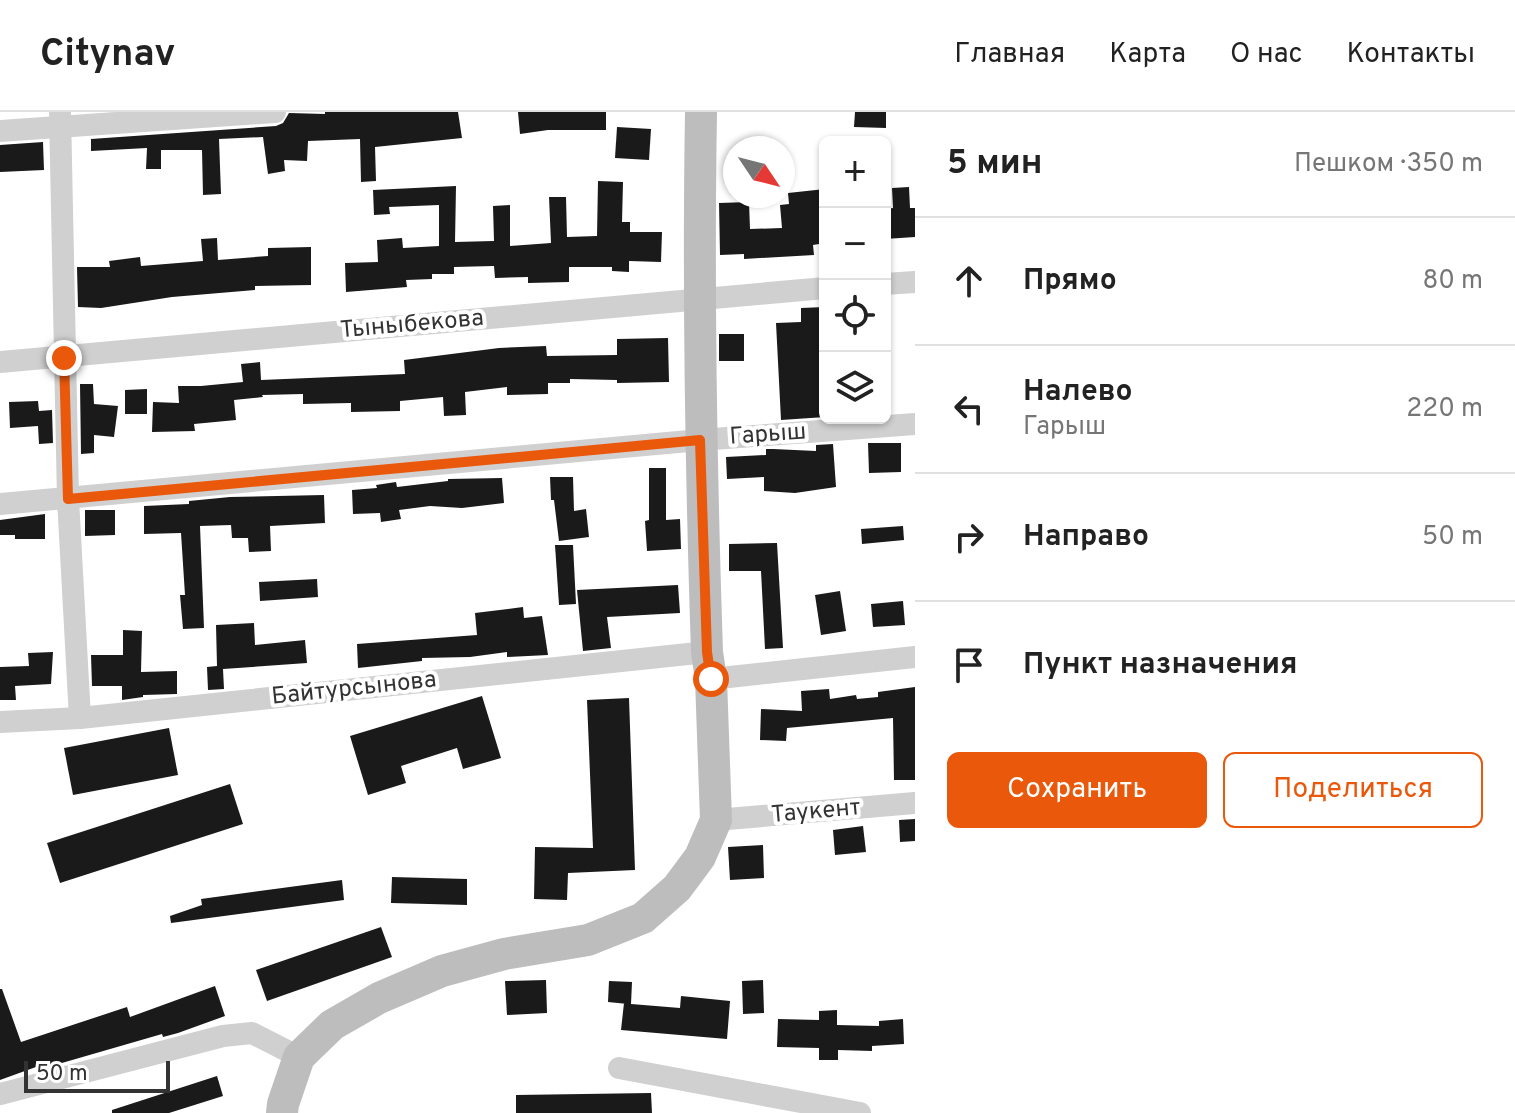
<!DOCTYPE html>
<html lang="ru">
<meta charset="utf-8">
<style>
:root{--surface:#fff;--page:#f6f6f6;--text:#222;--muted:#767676;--line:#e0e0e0;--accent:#ea580c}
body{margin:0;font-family:Overpass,sans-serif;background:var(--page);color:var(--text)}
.controls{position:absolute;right:24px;top:24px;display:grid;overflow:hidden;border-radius:12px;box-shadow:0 2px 6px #0004}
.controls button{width:72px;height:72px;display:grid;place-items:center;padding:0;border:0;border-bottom:2px solid var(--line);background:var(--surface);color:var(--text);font:40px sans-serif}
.compass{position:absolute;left:723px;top:24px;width:72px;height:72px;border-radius:50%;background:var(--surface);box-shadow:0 2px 6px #0004;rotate:125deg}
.scale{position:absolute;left:24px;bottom:20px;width:146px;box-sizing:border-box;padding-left:8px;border:4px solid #333;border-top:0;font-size:22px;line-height:28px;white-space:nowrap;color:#333;-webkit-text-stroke:6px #fff;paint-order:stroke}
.stop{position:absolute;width:24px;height:24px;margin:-18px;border:6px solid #ea580c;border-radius:50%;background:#fff}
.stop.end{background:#ea580c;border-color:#fff;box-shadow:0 2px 8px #0008}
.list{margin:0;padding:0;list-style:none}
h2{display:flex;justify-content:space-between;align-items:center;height:104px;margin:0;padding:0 32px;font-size:34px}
h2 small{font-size:26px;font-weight:400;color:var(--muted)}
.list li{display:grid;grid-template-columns:52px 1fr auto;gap:24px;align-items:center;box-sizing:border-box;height:128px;padding:0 32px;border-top:2px solid var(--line)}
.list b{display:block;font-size:30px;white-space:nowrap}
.list p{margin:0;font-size:26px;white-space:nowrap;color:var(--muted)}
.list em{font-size:26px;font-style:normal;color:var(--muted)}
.actions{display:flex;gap:16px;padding:24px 32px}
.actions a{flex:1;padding:18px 0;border:2px solid var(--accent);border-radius:12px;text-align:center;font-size:28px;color:var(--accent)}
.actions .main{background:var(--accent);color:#fff}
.icon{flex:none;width:44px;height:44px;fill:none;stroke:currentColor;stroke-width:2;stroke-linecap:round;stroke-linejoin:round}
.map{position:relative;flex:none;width:915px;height:1001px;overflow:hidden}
header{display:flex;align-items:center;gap:48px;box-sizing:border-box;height:112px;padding:0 40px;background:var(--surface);border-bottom:2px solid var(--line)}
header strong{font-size:38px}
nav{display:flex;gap:44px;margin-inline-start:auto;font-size:28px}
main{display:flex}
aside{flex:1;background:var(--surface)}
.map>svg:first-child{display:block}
.building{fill:#1a1a1a}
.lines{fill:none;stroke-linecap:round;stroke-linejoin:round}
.minor{stroke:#d0d0d0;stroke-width:22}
.secondary{stroke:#bdbdbd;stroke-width:32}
.route{stroke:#ea580c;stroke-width:10}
.labels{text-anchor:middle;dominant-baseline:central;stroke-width:8;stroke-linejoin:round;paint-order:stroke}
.street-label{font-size:24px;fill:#333;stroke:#fff}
</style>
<header>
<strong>Citynav</strong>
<nav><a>Главная</a><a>Карта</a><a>О нас</a><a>Контакты</a></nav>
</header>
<main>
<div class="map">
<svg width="915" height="1001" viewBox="0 0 915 1001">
<rect width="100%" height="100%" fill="#fff"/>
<g class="building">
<path d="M 325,0 L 458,0 L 462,26 L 375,35 L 376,69 L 361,70 L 360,27 L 308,29 L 307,49 L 284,48 L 285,59 L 268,62 L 263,25 L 219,27 L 221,82 L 203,83 L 202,38 L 161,38 L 161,57 L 146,57 L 147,36 L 91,39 L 91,27 L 276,14 L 283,11 L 289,1 L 325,2 Z"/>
<path d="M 518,0 L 606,0 L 606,18 L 548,18 L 520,22 Z"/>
<path d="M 855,0 L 886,0 L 886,16 L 854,15 Z"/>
<path d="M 617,15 L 651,17 L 649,48 L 615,46 Z"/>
<path d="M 43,30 L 44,58 L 0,60 L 0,33 Z"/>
<path d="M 598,69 L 623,70 L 622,110 L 630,110 L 630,120 L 662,120 L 661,150 L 629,149 L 629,160 L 612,159 L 612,155 L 569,155 L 569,170 L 528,171 L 528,165 L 495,166 L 494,154 L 454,155 L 454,162 L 432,162 L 432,167 L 406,168 L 407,175 L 346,180 L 345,151 L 378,150 L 377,128 L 402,126 L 403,136 L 439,134 L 439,93 L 389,95 L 390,102 L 374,103 L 373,78 L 456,74 L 455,130 L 494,129 L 493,94 L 510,93 L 510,134 L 551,131 L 549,85 L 566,85 L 567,125 L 597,124 Z"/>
<path d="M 909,75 L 910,96 L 915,96 L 915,125 L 885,127 L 885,97 L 893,96 L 892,76 Z"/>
<path d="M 825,77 L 825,131 L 813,133 L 814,143 L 744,147 L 744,142 L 720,143 L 719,91 L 749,90 L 750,117 L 782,116 L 780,93 L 789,92 L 788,81 Z"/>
<path d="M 217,126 L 218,148 L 268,144 L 268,136 L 311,135 L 311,173 L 255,174 L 255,178 L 172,185 L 101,196 L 78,195 L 77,155 L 110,155 L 109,149 L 140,145 L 141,154 L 203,149 L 201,127 Z"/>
<path d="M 825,195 L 825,305 L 781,308 L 776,211 L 801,210 L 801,196 Z"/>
<rect x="719" y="222" width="25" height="27"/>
<path d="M 668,226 L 669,270 L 617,271 L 617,268 L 570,267 L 570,271 L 548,271 L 548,282 L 507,283 L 507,275 L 465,280 L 466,303 L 444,304 L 443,285 L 400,289 L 400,299 L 351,300 L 351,291 L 303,292 L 303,282 L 262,283 L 263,285 L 234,288 L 236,308 L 194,312 L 195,319 L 152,320 L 153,290 L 179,291 L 178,274 L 201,274 L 243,270 L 241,252 L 260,250 L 261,268 L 405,262 L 404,248 L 499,236 L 546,234 L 547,244 L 617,243 L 617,227 Z"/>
<path d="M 80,272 L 93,272 L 94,292 L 118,294 L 114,325 L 94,323 L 94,341 L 81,342 Z"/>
<path d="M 147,277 L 147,302 L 125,302 L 125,278 Z"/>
<path d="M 38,289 L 39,299 L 52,298 L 53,331 L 39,332 L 38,314 L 10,316 L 9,290 Z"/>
<path d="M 868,331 L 901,331 L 901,360 L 869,361 Z"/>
<path d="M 833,332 L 836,375 L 795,381 L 764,379 L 764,365 L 727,367 L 726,345 L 766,343 L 766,337 L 773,337 L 816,339 L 816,333 Z"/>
<path d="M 649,356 L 666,356 L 666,408 L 680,407 L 681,437 L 647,439 L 645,409 L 649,408 Z"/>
<path d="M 550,365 L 573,365 L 574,399 L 586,397 L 589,425 L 559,429 L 554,388 L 551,388 Z"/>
<path d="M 502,366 L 504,391 L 462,396 L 430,394 L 399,398 L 401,407 L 381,410 L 380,401 L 353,402 L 352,378 L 377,376 L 376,373 L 396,370 L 397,375 L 448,369 L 448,367 Z"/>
<path d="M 324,383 L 325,411 L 270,414 L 271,439 L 249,440 L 248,426 L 232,426 L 231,413 L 200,414 L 204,516 L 183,517 L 180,483 L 185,483 L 181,421 L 144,422 L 144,394 L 189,392 L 189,389 L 230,385 Z"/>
<path d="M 85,398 L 115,398 L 115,423 L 85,424 Z"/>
<path d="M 45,402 L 45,427 L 15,427 L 15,423 L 0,423 L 0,408 Z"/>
<path d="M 903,414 L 904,428 L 862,432 L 861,417 Z"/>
<path d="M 777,431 L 783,536 L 765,537 L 761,459 L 729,459 L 729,432 Z"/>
<path d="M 555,433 L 573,433 L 576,492 L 559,493 Z"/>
<path d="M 317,467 L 318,485 L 260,489 L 259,470 Z"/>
<path d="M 678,473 L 680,501 L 607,505 L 611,536 L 583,539 L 577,478 Z"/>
<path d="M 840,479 L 846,519 L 821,523 L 815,483 Z"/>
<path d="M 903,489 L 905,513 L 873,515 L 871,492 Z"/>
<path d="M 523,495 L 524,506 L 542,504 L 548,543 L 507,545 L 507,540 L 470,545 L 422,546 L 422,549 L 358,556 L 357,532 L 477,523 L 475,501 Z"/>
<path d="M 254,511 L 255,533 L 305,528 L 307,551 L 223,557 L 224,577 L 208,578 L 207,555 L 217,554 L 216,513 Z"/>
<path d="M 123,518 L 142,519 L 141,560 L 177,559 L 177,582 L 143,583 L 143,585 L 122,588 L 122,574 L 92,574 L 91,543 L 123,543 Z"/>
<path d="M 53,540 L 51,572 L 15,574 L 16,588 L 0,588 L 0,555 L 29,554 L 28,541 Z"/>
<path d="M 915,575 L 915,668 L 894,668 L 893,606 L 787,616 L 786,629 L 760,628 L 761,597 L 802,599 L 801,579 L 829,577 L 830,587 L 856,583 L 857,587 L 878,585 L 878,580 Z"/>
<path d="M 482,584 L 501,646 L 463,657 L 457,636 L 401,654 L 406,671 L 368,683 L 350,624 Z"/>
<path d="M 629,586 L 635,758 L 568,761 L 567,788 L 534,787 L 535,735 L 593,736 L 587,588 Z"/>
<path d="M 169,616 L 178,663 L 73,683 L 64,636 Z"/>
<path d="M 230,672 L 243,712 L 60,771 L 47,731 Z"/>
<path d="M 915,707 L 915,729 L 900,730 L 899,708 Z"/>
<path d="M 863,714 L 866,740 L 835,743 L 833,718 Z"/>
<path d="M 763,733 L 764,766 L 730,768 L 728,735 Z"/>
<path d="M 392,765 L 467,767 L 467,793 L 391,791 Z"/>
<path d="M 342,768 L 344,788 L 171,811 L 170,804 L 202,793 L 201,787 Z"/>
<path d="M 381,815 L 392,845 L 267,889 L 256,858 Z"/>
<path d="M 546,868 L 547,901 L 507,903 L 505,869 Z"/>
<path d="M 763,868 L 764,901 L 743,902 L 742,869 Z"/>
<path d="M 609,869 L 632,870 L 631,892 L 680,896 L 681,884 L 730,889 L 727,927 L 621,918 L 624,891 L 628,892 L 608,890 Z"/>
<path d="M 215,874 L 225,904 L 178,921 L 163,925 L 162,922 L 48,955 L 47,951 L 0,968 L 0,877 L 2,877 L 21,930 L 127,895 L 130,905 Z"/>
<path d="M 837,898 L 837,913 L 879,914 L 879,909 L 903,907 L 904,932 L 872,934 L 872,939 L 838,938 L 838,948 L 819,948 L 819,936 L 777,935 L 778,907 L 819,908 L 819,899 Z"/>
<path d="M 217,964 L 223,984 L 169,1001 L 112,1001 L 112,998 Z"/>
<path d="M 651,981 L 652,1001 L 516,1001 L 516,983 Z"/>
</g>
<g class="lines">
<g class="minor">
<path d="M 60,0 L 68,387 L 80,606"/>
<path d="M 0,19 L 275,0"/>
<path d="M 885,172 L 915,170"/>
<path d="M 0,250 L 825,176"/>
<path d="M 0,392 L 700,328 L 915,312"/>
<path d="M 711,567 L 915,545"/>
<path d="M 0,610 L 80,606 L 707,540"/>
<path d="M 716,708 L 915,691"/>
<path d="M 619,956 L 860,1001"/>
<path d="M 0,982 L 223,924 L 252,921 L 299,945"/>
</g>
<path class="secondary" d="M 282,1001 L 283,992 L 299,945 L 332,913 L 379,886 L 442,859 L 504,842 L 588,828 L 643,806 L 677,776 L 700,745 L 716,708 L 711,567 L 707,540 C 701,359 698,181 701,0"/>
</g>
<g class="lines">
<path class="route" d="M 64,246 L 68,387 L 700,328 L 707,540 L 711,567"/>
</g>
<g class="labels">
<g class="street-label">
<text transform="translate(412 213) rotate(-5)">Тыныбекова</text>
<text transform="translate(768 323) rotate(-4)">Гарыш</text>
<text transform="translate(354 577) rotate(-6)">Байтурсынова</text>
<text transform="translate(816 700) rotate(-5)">Таукент</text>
</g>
</g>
</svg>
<div class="controls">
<button>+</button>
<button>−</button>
<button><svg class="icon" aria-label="locate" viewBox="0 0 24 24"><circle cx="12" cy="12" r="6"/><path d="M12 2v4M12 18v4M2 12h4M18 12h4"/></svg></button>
<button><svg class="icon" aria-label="layers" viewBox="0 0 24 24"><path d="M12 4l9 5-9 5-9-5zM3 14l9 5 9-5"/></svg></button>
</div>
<svg class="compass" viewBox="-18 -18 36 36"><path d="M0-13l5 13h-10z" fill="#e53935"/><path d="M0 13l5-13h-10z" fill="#767676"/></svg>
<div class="scale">50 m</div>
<div class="stop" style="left:711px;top:567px"></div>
<div class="stop end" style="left:64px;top:246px"></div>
</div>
<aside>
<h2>5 мин<small>Пешком · 350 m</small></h2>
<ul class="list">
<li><svg class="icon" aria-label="ahead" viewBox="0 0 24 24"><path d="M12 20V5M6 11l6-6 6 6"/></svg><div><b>Прямо</b></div><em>80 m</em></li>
<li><svg class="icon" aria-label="left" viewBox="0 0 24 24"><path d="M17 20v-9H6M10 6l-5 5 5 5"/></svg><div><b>Налево</b><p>Гарыш</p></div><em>220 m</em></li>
<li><svg class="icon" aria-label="right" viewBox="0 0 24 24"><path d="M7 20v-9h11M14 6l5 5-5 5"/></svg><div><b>Направо</b></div><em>50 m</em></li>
<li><svg class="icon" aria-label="arrive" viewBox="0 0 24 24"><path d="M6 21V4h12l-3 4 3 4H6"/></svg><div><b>Пункт назначения</b></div></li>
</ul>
<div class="actions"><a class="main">Сохранить</a><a>Поделиться</a></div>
</aside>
</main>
